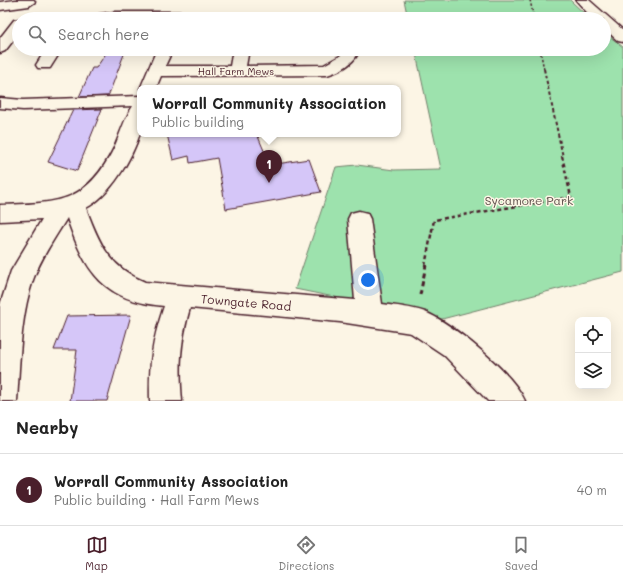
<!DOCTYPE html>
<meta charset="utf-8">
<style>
:root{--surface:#fff;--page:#f6f6f6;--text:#222;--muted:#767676;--line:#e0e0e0;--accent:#4a1f2b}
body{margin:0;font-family:Mali,sans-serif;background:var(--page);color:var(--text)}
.controls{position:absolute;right:12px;bottom:12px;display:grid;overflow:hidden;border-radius:8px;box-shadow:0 4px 16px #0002}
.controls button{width:36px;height:36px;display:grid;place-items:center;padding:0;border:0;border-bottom:1px solid var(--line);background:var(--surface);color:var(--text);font:20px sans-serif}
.you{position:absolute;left:368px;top:280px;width:14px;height:14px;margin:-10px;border:3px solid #fff;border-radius:50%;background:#1a73e8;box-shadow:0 0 0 6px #1a73e833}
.badge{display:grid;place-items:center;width:26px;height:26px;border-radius:50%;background:var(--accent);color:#fff;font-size:13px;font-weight:700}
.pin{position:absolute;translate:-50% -33px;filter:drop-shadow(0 1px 2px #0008)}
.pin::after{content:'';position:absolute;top:21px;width:14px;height:12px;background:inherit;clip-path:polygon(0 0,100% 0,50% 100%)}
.popup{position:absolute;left:137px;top:85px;width:264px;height:52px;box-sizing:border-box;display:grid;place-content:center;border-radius:8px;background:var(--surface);filter:drop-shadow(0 1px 3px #0005);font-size:13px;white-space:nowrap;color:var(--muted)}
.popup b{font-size:15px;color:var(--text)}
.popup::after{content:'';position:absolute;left:50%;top:100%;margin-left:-8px;border:8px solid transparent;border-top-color:var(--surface)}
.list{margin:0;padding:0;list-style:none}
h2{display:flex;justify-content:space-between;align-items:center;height:52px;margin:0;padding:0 16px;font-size:17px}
h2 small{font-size:13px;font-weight:400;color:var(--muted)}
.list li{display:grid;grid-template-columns:26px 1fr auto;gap:12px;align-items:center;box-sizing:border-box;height:72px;padding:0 16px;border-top:1px solid var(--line)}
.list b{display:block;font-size:15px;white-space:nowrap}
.list p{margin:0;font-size:13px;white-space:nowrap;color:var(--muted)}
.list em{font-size:13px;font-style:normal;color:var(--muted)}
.icon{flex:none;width:22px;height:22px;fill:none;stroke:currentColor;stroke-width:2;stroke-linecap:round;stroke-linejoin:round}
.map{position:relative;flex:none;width:623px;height:401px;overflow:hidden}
.search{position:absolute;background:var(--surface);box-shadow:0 4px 16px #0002;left:12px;right:12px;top:12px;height:44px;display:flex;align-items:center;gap:10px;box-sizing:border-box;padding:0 14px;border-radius:22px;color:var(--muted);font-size:15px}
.sheet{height:124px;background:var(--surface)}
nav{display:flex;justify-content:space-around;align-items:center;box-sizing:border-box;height:56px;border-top:1px solid var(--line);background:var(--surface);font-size:11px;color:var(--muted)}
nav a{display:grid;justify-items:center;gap:2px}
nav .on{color:var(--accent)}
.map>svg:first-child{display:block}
.green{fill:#9de2ad;stroke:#74806c}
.building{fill:#d5c6f8;stroke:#4a1f2b}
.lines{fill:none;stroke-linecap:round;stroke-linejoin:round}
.minor-casing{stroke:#4a1f2b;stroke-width:3}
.path-far3{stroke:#4a1f2b;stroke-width:1.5;stroke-dasharray:2.5 2;stroke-linecap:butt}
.path-far2{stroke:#4a1f2b;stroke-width:2;stroke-dasharray:3.5 2.5;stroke-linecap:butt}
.path-far1{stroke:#4a1f2b;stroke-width:2.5;stroke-dasharray:4 3;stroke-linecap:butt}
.path{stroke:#4a1f2b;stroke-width:3;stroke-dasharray:5 4;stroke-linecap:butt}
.minor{fill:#fcf5e5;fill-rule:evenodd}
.labels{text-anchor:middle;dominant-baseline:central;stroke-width:3;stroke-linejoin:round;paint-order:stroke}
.far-street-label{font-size:10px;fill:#4a1f2b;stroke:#fcf5e5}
.park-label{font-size:12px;fill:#5f504c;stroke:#fcf5e5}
.street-label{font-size:12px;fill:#4a1f2b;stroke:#fcf5e5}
</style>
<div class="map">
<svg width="623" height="401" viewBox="0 0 623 401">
<rect width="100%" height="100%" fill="#fcf5e5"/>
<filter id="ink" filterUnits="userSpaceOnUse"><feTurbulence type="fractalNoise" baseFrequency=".025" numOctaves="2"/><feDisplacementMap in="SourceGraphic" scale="8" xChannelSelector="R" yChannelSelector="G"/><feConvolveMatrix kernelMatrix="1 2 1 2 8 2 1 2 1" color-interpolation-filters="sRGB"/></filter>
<g filter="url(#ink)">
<g class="green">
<path d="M 404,0 L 570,0 L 590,19 L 408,19 Z"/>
<path d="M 604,32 L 623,47 L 623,272 L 442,319 L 295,289 L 336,167 L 357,165 L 394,170 L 441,169 L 415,49 L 604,49 Z"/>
</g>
<g class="building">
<path d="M 109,49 L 126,49 L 109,94 L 108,96 L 79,97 L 92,68 L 96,68 Z"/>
<path d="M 102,109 L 77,171 L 48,162 L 73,110 Z"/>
<path d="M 167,134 L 257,134 L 270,165 L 309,159 L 321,192 L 226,209 L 217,158 L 190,163 L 189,156 L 173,160 Z"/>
<path d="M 131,315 L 107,401 L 70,401 L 77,350 L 54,350 L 67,316 Z"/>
</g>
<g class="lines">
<g class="minor-casing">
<g id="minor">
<path d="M 15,0 L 34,0 L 35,2 L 29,6 L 0,10 L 0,2 Z"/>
<path d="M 576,0 L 589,0 L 623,30 L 623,42 L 618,41 L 604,28 L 604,19 L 593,19 Z"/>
<path d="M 114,12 L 179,12 L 184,13 L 186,16 L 183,19 L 86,19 L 88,16 Z"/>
<path d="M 20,19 L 19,33 L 5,51 L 0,53 L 0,38 L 14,20 Z"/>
<path d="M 46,49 L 62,49 L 50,68 L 38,68 L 36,65 Z"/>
<path d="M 157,49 L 173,49 L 165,66 L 230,66 L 233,49 L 249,49 L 246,66 L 324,65 L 340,56 L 344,49 L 360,49 C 355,63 341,71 327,75 L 161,76 L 156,88 L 140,89 Z"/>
<path d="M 140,96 C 140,107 143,122 140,133 C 132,159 110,196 86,208 C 99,243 109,267 145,282 L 355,300 L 348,219 L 351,213 L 359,211 L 367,213 L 370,219 L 382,304 C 396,306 411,307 425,312 C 453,324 513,373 525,401 L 488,401 L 444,355 L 411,333 L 340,322 L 190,308 C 180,343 179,366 182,401 L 150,401 C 149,363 152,342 164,306 C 104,301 85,272 67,218 C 55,238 41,257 33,280 C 20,318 20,361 17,401 L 0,401 L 0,305 L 11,271 L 42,219 L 0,221 L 0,205 C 56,203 86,205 114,148 C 120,135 124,119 133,106 L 23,110 L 0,108 L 0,98 L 23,100 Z"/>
</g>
</g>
<g class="path-far3">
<path d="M 530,0 L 534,19"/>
<path d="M 540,49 L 544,70"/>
</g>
<path class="path-far2" d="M 544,69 L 563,157"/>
<path class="path-far1" d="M 425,266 L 434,220 L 571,197 L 562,156"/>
<path class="path" d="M 420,295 L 426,265"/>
<use href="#minor" class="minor"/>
</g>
</g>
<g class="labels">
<g class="far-street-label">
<text x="236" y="71">Hall Farm Mews</text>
</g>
<g class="park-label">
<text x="529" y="200">Sycamore Park</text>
</g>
<g class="street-label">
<text transform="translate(246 302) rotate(5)">Towngate Road</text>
</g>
</g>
</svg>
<div class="controls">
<button><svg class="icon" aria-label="locate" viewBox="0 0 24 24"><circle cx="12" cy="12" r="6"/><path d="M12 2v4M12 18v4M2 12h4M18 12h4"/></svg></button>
<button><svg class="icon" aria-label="layers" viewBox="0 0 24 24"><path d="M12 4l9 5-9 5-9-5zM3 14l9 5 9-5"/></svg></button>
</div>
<div class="you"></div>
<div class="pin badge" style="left:269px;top:183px">1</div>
<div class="popup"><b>Worrall Community Association</b>Public building</div>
<div class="search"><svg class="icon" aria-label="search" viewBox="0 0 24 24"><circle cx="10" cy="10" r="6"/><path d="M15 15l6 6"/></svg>Search here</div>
</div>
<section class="sheet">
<h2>Nearby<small></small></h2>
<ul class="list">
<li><span class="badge">1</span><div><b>Worrall Community Association</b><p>Public building · Hall Farm Mews</p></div><em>40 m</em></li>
</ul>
</section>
<nav>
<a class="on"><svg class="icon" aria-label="map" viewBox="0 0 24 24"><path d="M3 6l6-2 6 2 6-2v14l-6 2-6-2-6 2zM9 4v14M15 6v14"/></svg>Map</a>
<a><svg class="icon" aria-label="directions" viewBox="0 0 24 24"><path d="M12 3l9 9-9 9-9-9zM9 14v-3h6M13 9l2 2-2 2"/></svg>Directions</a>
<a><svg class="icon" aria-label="saved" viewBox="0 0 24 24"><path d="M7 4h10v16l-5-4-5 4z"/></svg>Saved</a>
</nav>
